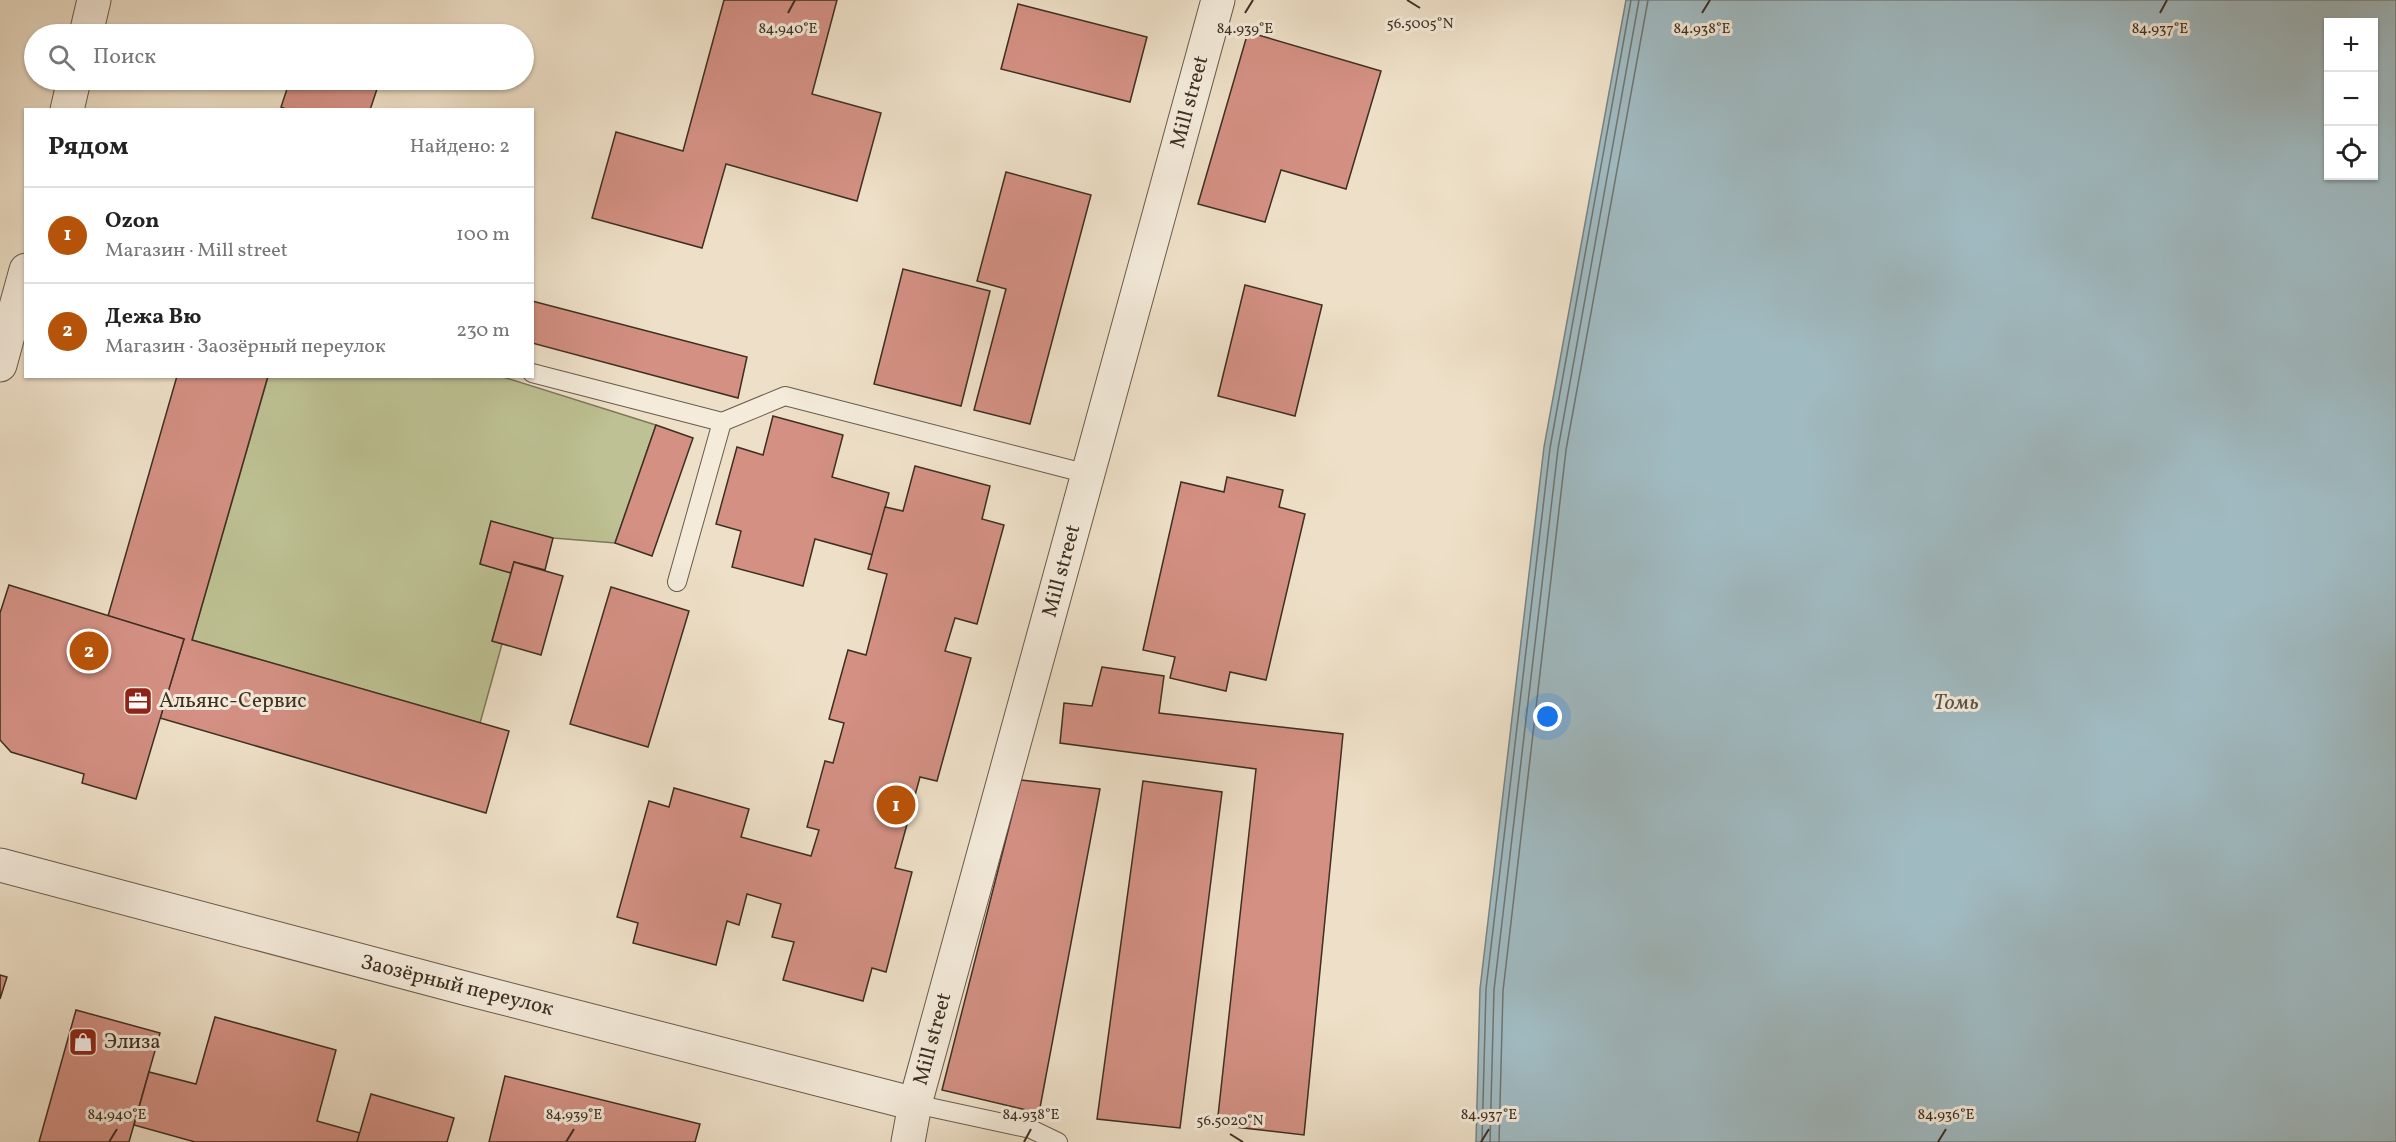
<!DOCTYPE html>
<html lang="ru">
<meta charset="utf-8">
<style>
:root{--surface:#fff;--page:#f2f2f2;--text:#222;--muted:#767676;--line:#e0e0e0;--accent:#b45309}
body{margin:0;font-family:Vollkorn,serif;background:var(--page);color:var(--text)}
.controls{position:absolute;right:18px;top:18px;display:grid;overflow:hidden;border-radius:0px;box-shadow:0 2px 4px #0004}
.controls button{width:54px;height:54px;display:grid;place-items:center;padding:0;border:0;border-bottom:2px solid var(--line);background:var(--surface);color:var(--text);font:30px sans-serif}
.you{position:absolute;left:1548px;top:717px;width:21px;height:21px;margin:-15px;border:4px solid #fff;border-radius:50%;background:#1a73e8;box-shadow:0 0 0 9px #1a73e833}
.badge{display:grid;place-items:center;width:39px;height:39px;border-radius:50%;background:var(--accent);color:#fff;font-size:20px;font-weight:700}
.pin{position:absolute;translate:-50% -50%;border:3px solid #fff;box-shadow:0 2px 6px #0006}
.list{margin:0;padding:0;list-style:none}
h2{display:flex;justify-content:space-between;align-items:center;height:78px;margin:0;padding:0 24px;font-size:26px}
h2 small{font-size:20px;font-weight:400;color:var(--muted)}
.list li{display:grid;grid-template-columns:39px 1fr auto;gap:18px;align-items:center;box-sizing:border-box;height:96px;padding:0 24px;border-top:2px solid var(--line)}
.list b{display:block;font-size:22px;white-space:nowrap}
.list p{margin:0;font-size:20px;white-space:nowrap;color:var(--muted)}
.list em{font-size:20px;font-style:normal;color:var(--muted)}
.icon{flex:none;width:33px;height:33px;fill:none;stroke:currentColor;stroke-width:2;stroke-linecap:round;stroke-linejoin:round}
.map{position:relative;flex:none;width:2396px;height:1142px;overflow:hidden}
.search{position:absolute;background:var(--surface);box-shadow:0 2px 4px #0004;left:24px;top:24px;width:510px;height:66px;display:flex;align-items:center;gap:15px;box-sizing:border-box;padding:0 21px;border-radius:33px;color:var(--muted);font-size:22px}
.panel{position:absolute;background:var(--surface);box-shadow:0 2px 4px #0004;left:24px;top:108px;width:510px;height:270px;border-radius:0px}
.map>svg:first-child{display:block}
.green{fill:#bdc193;stroke:#7d785a;stroke-width:1.5}
.water{fill:#a0bac1;stroke:#788281;stroke-width:1.5;fill-rule:evenodd}
.lines{fill:none;stroke-linecap:round;stroke-linejoin:round}
.shore{stroke:#6e7471;stroke-width:1.5}
.building{fill:#d39083;stroke:#3d2f21;stroke-width:1.5}
.lane-casing{stroke:#695b4b;stroke-width:20}
.street-casing{stroke:#695b4b;stroke-width:35}
.lane{stroke:#f4ebdb;stroke-width:18}
.street{stroke:#f4ebdb;stroke-width:33}
.ticks{fill:none;stroke:#3d2f21;stroke-width:2}
.labels{text-anchor:middle;dominant-baseline:central;stroke-width:6;stroke-linejoin:round;paint-order:stroke}
.street-label{font-size:21px;fill:#3d2f21;stroke:#f4ebdb}
.poi-label{font-size:21px;fill:#3d2f21;stroke:#f4ebdb;text-anchor:start}
.water-label{font-size:22px;font-style:italic;fill:#565249;stroke:#f4ebdb}
.ticks-label{font-size:15px;text-anchor:middle;fill:#3d2f21;stroke:#f4ebdb;stroke-width:6;stroke-linejoin:round;paint-order:stroke}
</style>
<div class="map">
<svg width="2396" height="1142" viewBox="0 0 2396 1142">
<rect width="100%" height="100%" fill="#eee0c8"/>
<filter id="stains"><feTurbulence type="fractalNoise" baseFrequency=".00333" numOctaves="4"/><feColorMatrix values="0 0 0 0 .2 0 0 0 0 .09 0 0 0 0 .02 0 0 0 .5 -.17"/></filter>
<radialGradient id="worn" r=".72"><stop offset=".6" stop-color="#630" stop-opacity="0"/><stop offset="1" stop-color="#630" stop-opacity=".3"/></radialGradient>
<path class="green" d="M 268,377 L 503,377 L 656,425 L 615,543 L 553,538 L 491,522 L 480,564 L 511,573 L 492,641 L 502,644 L 480,723 L 192,640 Z"/>
<path class="water" d="M 1626,0 L 2396,0 L 2396,1142 L 1476,1142 L 1480,989 L 1544,447 ZM 2328,22 L 2374,22 L 2374,176 L 2328,176 Z"/>
<g class="lines">
<g class="shore">
<path d="M 1482,1142 L 1486,989 L 1550,448 L 1631,0"/>
<path d="M 1490,1142 L 1494,990 L 1558,449 L 1639,0"/>
<path d="M 1499,1142 L 1503,991 L 1566,450 L 1648,0"/>
</g>
</g>
<g class="building">
<path d="M 724,0 L 837,0 L 812,94 L 881,113 L 857,201 L 726,164 L 702,248 L 592,218 L 616,132 L 683,151 Z"/>
<path d="M 1018,4 L 1147,37 L 1130,102 L 1001,69 Z"/>
<path d="M 1248,32 L 1381,71 L 1346,189 L 1281,170 L 1265,222 L 1198,204 Z"/>
<path d="M 290,80 L 380,80 L 370,110 L 288,110 L 281,107 Z"/>
<path d="M 1006,172 L 1091,195 L 1030,424 L 974,410 L 1006,289 L 977,281 Z"/>
<path d="M 903,269 L 990,291 L 961,406 L 874,384 Z"/>
<path d="M 1245,285 L 1322,305 L 1295,416 L 1218,396 Z"/>
<path d="M 532,301 L 747,357 L 738,398 L 532,343 Z"/>
<path d="M 177,376 L 268,376 L 192,640 L 509,731 L 486,813 L 160,718 L 184,639 L 108,616 Z"/>
<path d="M 773,416 L 843,435 L 832,477 L 889,493 L 873,555 L 815,539 L 803,586 L 732,567 L 741,531 L 716,524 L 737,447 L 763,455 Z"/>
<path d="M 656,425 L 693,438 L 652,556 L 615,543 Z"/>
<path d="M 915,466 L 990,486 L 982,519 L 1004,525 L 977,624 L 955,618 L 945,651 L 971,658 L 937,781 L 920,777 L 895,868 L 912,872 L 886,972 L 872,968 L 863,1001 L 783,980 L 794,942 L 772,937 L 781,904 L 747,894 L 739,925 L 727,921 L 716,965 L 633,943 L 638,923 L 617,917 L 649,801 L 669,807 L 674,788 L 749,809 L 741,837 L 811,856 L 819,830 L 807,827 L 825,761 L 833,763 L 844,723 L 829,719 L 848,650 L 866,655 L 887,574 L 868,569 L 885,507 L 903,511 Z"/>
<path d="M 1227,477 L 1283,490 L 1279,507 L 1305,514 L 1266,680 L 1230,672 L 1226,691 L 1170,678 L 1175,657 L 1143,650 L 1181,482 L 1224,492 Z"/>
<path d="M 491,521 L 553,538 L 545,570 L 514,562 L 511,573 L 480,564 Z"/>
<path d="M 514,562 L 563,576 L 541,655 L 492,641 Z"/>
<path d="M 9,585 L 184,639 L 136,799 L 82,783 L 84,774 L 11,752 L 0,740 L 0,613 Z"/>
<path d="M 611,587 L 689,611 L 648,747 L 570,724 Z"/>
<path d="M 1102,667 L 1164,676 L 1159,713 L 1343,734 L 1304,1135 L 1217,1125 L 1256,769 L 1060,743 L 1064,703 L 1092,706 Z"/>
<path d="M 1021,780 L 1100,789 L 1039,1113 L 942,1090 Z"/>
<path d="M 1143,781 L 1222,792 L 1180,1128 L 1097,1119 Z"/>
<path d="M 0,975 L 7,977 L 0,999 Z"/>
<path d="M 76,1010 L 160,1033 L 129,1142 L 39,1142 Z"/>
<path d="M 215,1017 L 336,1050 L 317,1121 L 360,1133 L 357,1142 L 195,1142 L 134,1125 L 149,1072 L 196,1084 Z"/>
<path d="M 505,1076 L 700,1124 L 695,1142 L 489,1142 Z"/>
<path d="M 371,1094 L 454,1118 L 447,1142 L 357,1142 Z"/>
</g>
<g class="lines">
<g class="lane-casing">
<g id="lane">
<path d="M 532,373 L 722,422 L 785,396 L 1088,474"/>
<path d="M 677,582 L 722,422"/>
<path d="M 915,1104 L 1031,1129 L 1058,1142"/>
</g>
</g>
<g class="street-casing">
<g id="street">
<path d="M 86,34 L 94,0"/>
<path d="M 67,110 L 74,80"/>
<path d="M 0,365 L 26,270"/>
<path d="M 0,865 L 468,989 L 915,1104"/>
<path d="M 908,1142 L 915,1104 L 1218,0"/>
</g>
</g>
<use href="#lane" class="lane"/>
<use href="#street" class="street"/>
</g>
<path class="ticks" d="M 1407,0 L 1420,8M 788,13 L 795,0M 1245,13 L 1253,0M 1702,13 L 1710,0M 2160,13 L 2167,0M 1230,1134 L 1243,1142M 109,1142 L 117,1129M 566,1142 L 574,1129M 1024,1142 L 1031,1129M 1481,1142 L 1489,1129M 1938,1142 L 1946,1129"/>
<defs>
<g id="office-square" transform="scale(1.5)"><rect x="-9" y="-9" width="18" height="18" rx="4" fill="#8f2418" stroke="#f4ebdb"/><path d="M-6-3h4V-5.5h4V-3h4V5H-6ZM-1-4.5V-3h2v-1.5ZM-6 0V1H6V0Z" fill="#fff"/></g>
<g id="shop-square" transform="scale(1.5)"><rect x="-9" y="-9" width="18" height="18" rx="4" fill="#8f2418" stroke="#f4ebdb"/><path d="M-5-2.5h2.3a2.7 3.5 0 0 1 5.4 0H5L5.5 6h-11ZM-1.5-2.5h3a1.5 2.3 0 0 0-3 0Z" fill="#fff"/></g>
</defs>
<g fill-rule="evenodd">
<use href="#office-square" x="138" y="701"/>
<use href="#shop-square" x="83" y="1042"/>
</g>
<g class="labels">
<g class="street-label">
<text transform="translate(1190 102) rotate(-75)">Mill street</text>
<text transform="translate(1062 571) rotate(-75)">Mill street</text>
<text transform="translate(457 986) rotate(14)">Заозёрный переулок</text>
<text transform="translate(933 1039) rotate(-75)">Mill street</text>
</g>
<g class="poi-label">
<text x="159" y="701">Альянс-Сервис</text>
<text x="104" y="1042">Элиза</text>
</g>
<g class="water-label">
<text x="1956" y="703">Томь</text>
</g>
</g>
<g class="ticks-label">
<text x="1420" y="28">56.5005°N</text>
<text x="1245" y="33">84.939°E</text>
<text x="1702" y="33">84.938°E</text>
<text x="788" y="33">84.940°E</text>
<text x="2160" y="33">84.937°E</text>
<text x="117" y="1119">84.940°E</text>
<text x="574" y="1119">84.939°E</text>
<text x="1031" y="1119">84.938°E</text>
<text x="1489" y="1119">84.937°E</text>
<text x="1946" y="1119">84.936°E</text>
<text x="1230" y="1125">56.5020°N</text>
</g>
<rect width="100%" height="100%" filter="url(#stains)"/>
<rect width="100%" height="100%" fill="url(#worn)"/>
</svg>
<div class="controls">
<button>+</button>
<button>−</button>
<button><svg class="icon" aria-label="locate" viewBox="0 0 24 24"><circle cx="12" cy="12" r="6"/><path d="M12 2v4M12 18v4M2 12h4M18 12h4"/></svg></button>
</div>
<div class="you"></div>
<div class="pin badge" style="left:896px;top:805px">1</div>
<div class="pin badge" style="left:89px;top:651px">2</div>
<div class="search"><svg class="icon" aria-label="search" viewBox="0 0 24 24"><circle cx="10" cy="10" r="6"/><path d="M15 15l6 6"/></svg>Поиск</div>
<section class="panel">
<h2>Рядом<small>Найдено: 2</small></h2>
<ul class="list">
<li><span class="badge">1</span><div><b>Ozon</b><p>Магазин · Mill street</p></div><em>100 m</em></li>
<li><span class="badge">2</span><div><b>Дежа Вю</b><p>Магазин · Заозёрный переулок</p></div><em>230 m</em></li>
</ul>
</section>
</div>
